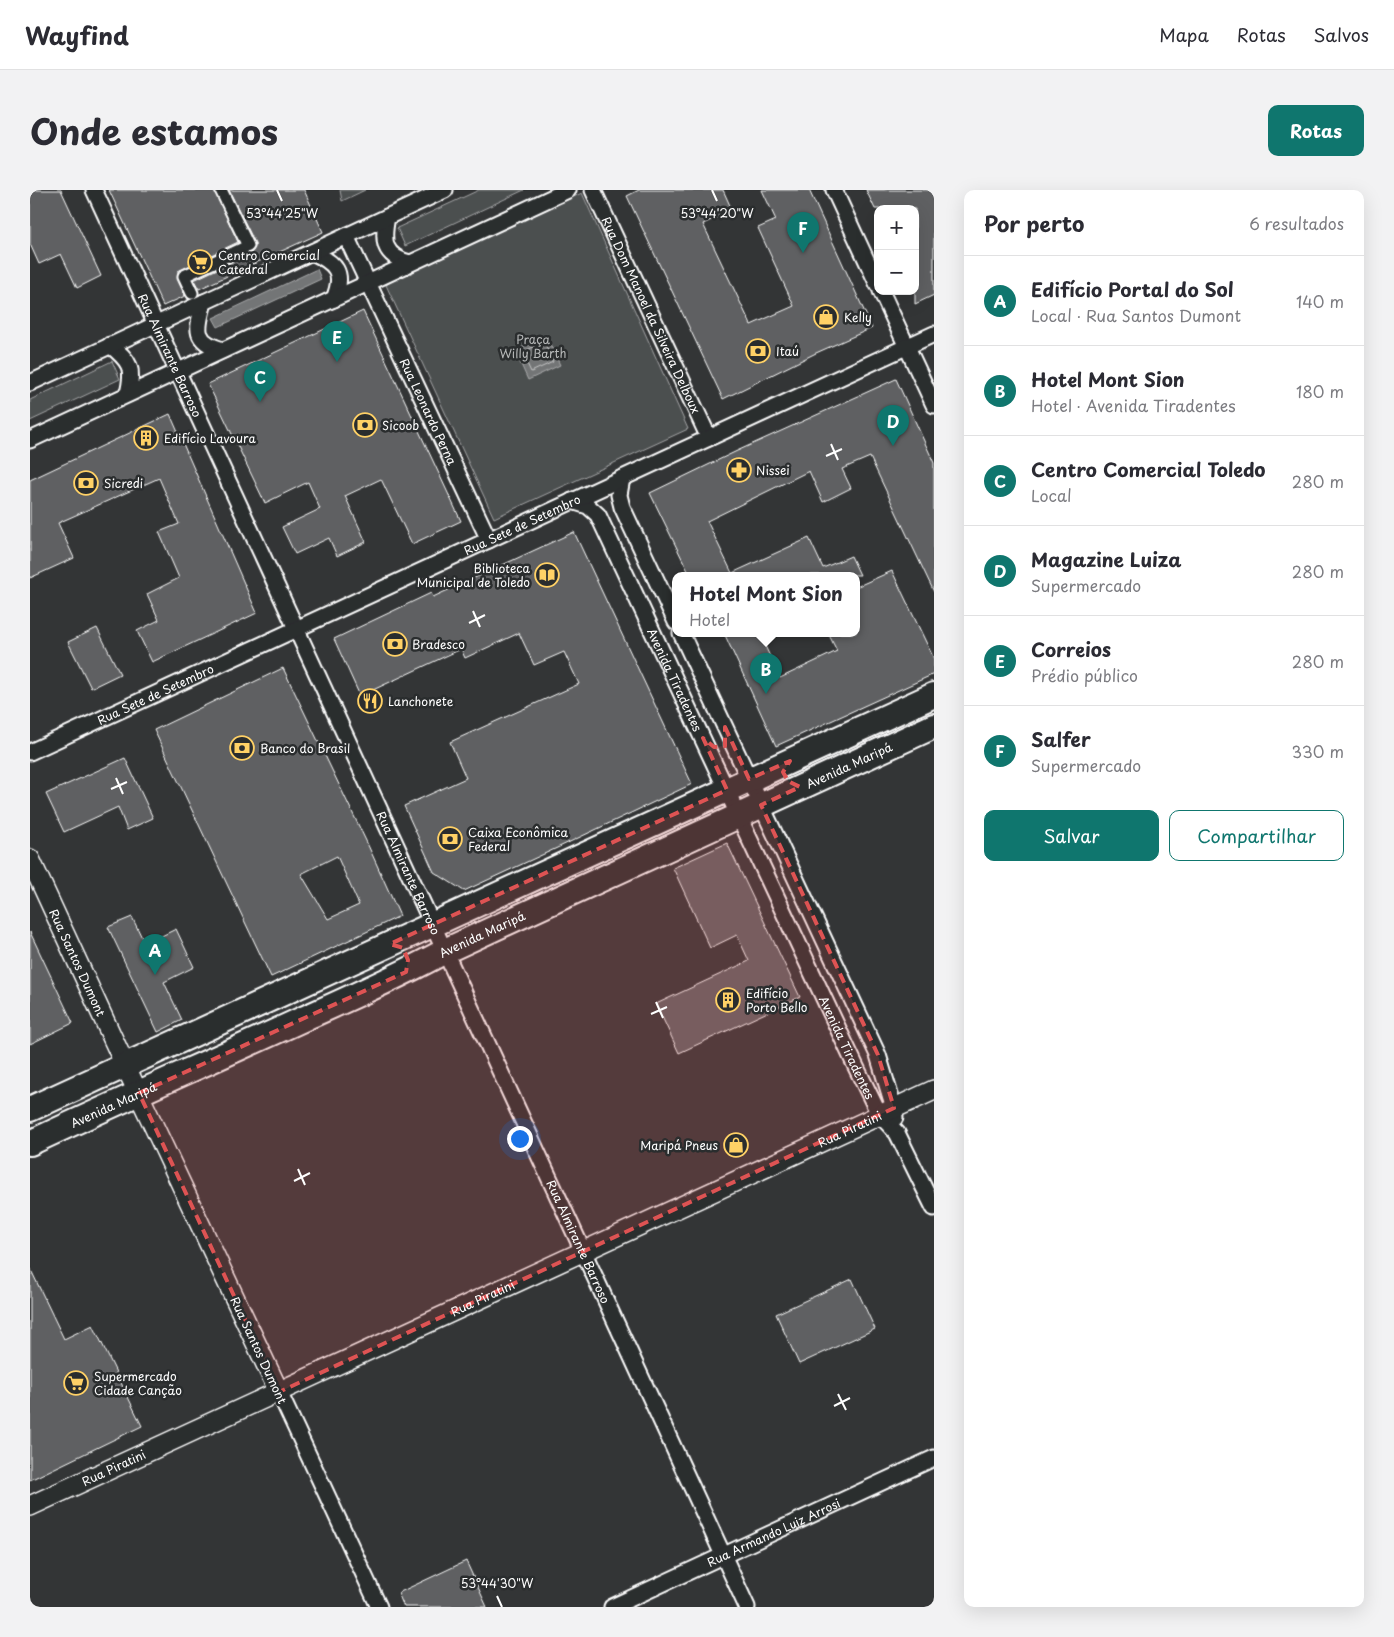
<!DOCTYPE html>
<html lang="pt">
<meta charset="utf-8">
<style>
:root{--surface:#fff;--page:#f2f2f3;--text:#2b2b33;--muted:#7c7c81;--line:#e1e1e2;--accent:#0f766e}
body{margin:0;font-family:"Playpen Sans",sans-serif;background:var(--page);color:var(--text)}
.controls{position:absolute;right:15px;top:15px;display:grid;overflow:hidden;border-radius:10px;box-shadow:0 5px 20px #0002}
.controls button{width:45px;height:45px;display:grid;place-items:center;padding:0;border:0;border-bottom:1px solid var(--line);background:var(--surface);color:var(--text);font:25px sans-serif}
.you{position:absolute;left:489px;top:948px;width:18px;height:18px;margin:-12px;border:4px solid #fff;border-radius:50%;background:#1a73e8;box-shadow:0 0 0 8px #1a73e833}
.badge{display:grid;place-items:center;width:32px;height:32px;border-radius:50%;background:var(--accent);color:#fff;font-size:16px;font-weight:700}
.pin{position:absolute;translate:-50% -41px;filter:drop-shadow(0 1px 2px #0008)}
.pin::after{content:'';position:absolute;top:26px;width:18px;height:15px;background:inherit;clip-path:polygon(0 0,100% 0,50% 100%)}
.popup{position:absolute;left:642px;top:382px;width:188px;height:65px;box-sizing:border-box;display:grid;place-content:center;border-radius:10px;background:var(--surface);filter:drop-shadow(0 1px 4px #0005);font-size:16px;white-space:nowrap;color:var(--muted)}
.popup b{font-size:19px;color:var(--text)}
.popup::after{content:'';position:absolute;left:50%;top:100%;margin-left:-10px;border:10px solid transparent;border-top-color:var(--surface)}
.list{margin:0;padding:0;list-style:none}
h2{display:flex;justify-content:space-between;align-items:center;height:65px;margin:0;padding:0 20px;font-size:21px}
h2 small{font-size:16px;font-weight:400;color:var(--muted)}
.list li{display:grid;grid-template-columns:32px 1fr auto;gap:15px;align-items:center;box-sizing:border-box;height:90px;padding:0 20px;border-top:1px solid var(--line)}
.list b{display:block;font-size:19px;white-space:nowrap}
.list p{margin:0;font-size:16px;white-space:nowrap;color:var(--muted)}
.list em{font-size:16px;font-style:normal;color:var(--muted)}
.actions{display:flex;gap:10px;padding:15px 20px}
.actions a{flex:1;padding:11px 0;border:1px solid var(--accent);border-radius:10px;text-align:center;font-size:18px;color:var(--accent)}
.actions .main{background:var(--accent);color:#fff}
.map{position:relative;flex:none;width:904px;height:1417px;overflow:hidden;border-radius:10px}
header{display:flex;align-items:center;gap:30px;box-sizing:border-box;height:70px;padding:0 25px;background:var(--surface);border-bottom:1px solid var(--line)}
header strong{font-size:24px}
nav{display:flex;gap:28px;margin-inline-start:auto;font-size:18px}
.intro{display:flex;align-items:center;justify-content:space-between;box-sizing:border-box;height:120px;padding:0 30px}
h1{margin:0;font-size:35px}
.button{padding:12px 22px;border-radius:10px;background:var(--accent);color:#fff;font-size:18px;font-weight:700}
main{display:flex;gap:30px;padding:0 30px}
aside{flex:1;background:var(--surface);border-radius:10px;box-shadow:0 5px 20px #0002}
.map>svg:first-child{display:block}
.green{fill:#4c4f50;stroke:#a6a7a8}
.water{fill:#737576;stroke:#abacad}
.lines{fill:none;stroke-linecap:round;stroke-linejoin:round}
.shore{stroke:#c7c8c8;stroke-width:1}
.building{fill:#5f6162;stroke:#fff;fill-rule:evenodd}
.pedestrian-casing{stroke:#fff;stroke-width:15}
.minor-casing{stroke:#fff;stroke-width:19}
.tertiary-casing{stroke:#fff;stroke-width:22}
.primary-casing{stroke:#fff;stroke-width:28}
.pedestrian{stroke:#2a2d2e;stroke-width:11}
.minor{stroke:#2a2d2e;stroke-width:15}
.tertiary{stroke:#2a2d2e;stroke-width:19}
.primary{stroke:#2a2d2e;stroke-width:24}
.marked{fill:#de5353;fill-opacity:0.2;stroke:#de5353;stroke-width:4;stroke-dasharray:10 6;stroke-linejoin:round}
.ticks{fill:none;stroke:#fff;stroke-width:2}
.labels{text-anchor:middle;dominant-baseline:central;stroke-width:5;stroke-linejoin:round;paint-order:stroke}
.poi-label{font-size:12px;fill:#fff;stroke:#2a2d2e;text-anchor:start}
.street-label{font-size:12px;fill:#fff;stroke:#2a2d2e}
.park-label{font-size:12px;fill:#b7b9b9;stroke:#2a2d2e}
.ticks-label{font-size:12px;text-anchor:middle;fill:#fff;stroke:#2a2d2e;stroke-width:5;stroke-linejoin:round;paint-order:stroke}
</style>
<header>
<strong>Wayfind</strong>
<nav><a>Mapa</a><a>Rotas</a><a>Salvos</a></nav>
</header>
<div class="intro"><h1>Onde estamos</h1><a class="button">Rotas</a></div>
<main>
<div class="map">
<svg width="904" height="1417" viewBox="0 0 904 1417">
<rect width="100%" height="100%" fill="#333536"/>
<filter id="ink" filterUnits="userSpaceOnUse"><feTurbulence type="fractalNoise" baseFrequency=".02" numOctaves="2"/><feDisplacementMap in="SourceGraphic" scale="10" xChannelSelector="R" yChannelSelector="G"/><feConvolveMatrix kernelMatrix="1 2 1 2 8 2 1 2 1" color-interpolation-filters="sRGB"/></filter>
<g filter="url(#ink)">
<g class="green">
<path d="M 310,0 L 335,0 L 312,11 Z"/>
<path d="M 449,0 L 494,0 L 375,56 L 367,38 Z"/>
<path d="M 552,3 L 658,239 L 464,328 L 356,95 L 364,90 Z"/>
<path d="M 82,171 L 90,189 L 0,231 L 0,210 Z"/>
</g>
<g class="water">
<path d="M 287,79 L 291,89 L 188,137 L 183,128 Z"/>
<path d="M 516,146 L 530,175 L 498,190 L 485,161 Z"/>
</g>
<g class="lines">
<path class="shore" d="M 512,153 L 515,154 L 523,172 L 501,182 L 492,163 Z"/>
</g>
<g class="building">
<path d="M 0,0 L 31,0 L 71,86 L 47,98 L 31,64 L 9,74 L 0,54 Z"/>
<path d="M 79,0 L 184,0 L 208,52 L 148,81 L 147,89 L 155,106 L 133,116 Z"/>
<path d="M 199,0 L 274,0 L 293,42 L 169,99 L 164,90 L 221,63 L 225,57 L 225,53 Z"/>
<path d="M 609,0 L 693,0 L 702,20 L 673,34 L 721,135 L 764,116 L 728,38 L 746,30 L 732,0 L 779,0 L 842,138 L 786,163 L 693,209 L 597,6 Z"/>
<path d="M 836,0 L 904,0 L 904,105 L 885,114 L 885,19 L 845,19 Z"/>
<path d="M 333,121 L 431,331 L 382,354 L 351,289 L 315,306 L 336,352 L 307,366 L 299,348 L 265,364 L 252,337 L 290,319 L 278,292 L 235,313 L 178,194 Z"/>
<path d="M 866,189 L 904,273 L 904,402 L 840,267 L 812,279 L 821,298 L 793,312 L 779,281 L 677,331 L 702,383 L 779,348 L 793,378 L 821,366 L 830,385 L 660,385 L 620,303 L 707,261 Z"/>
<path d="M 140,224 L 227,423 L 122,472 L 107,441 L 129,430 L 117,404 L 149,388 L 129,342 L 149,334 L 129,288 L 28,333 L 44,368 L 0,388 L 0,290 Z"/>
<path d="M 544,342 L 662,594 L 527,658 L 434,701 L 404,682 L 374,616 L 436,588 L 420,552 L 549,494 L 534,462 L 504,475 L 489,443 L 435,468 L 431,459 L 330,506 L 304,449 L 401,403 L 403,407 Z"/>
<path d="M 862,381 L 904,469 L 904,484 L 746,556 L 694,443 L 729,443 L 750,488 L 807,461 L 798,443 L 826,443 L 826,397 Z"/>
<path d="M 67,438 L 90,484 L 61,498 L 38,452 Z"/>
<path d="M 253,478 L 337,653 L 370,726 L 241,787 L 124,540 ZM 307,666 L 329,715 L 298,729 L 271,684 Z"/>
<path d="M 95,568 L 123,628 L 97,640 L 88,617 L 34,642 L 16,604 Z"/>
<path d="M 697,653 L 770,807 L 649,863 L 626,814 L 719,771 L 707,745 L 680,758 L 643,678 Z"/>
<path d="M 102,727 L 115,754 L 146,739 L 164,777 L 134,792 L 152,830 L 128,842 L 78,737 Z"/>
<path d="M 0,742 L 43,833 L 0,854 Z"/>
<path d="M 0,1078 L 34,1149 L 63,1135 L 112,1236 L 0,1290 Z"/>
<path d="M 822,1089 L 845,1139 L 769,1174 L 746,1124 Z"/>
<path d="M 436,1371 L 457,1417 L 374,1417 L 368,1403 Z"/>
</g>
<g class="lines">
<g class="pedestrian-casing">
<path id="pedestrian" d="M 162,103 L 154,86 L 218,56 L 191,0"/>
</g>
<g class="minor-casing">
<g id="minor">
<path id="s1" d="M 64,0 L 717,1417"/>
<path id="s2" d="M 563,0 L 679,248"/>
<path d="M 804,0 L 848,95"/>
<path d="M 357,27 C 352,51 353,66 380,73"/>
<path id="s3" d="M 316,46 L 459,350"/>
<path d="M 282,62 C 306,73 315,82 304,109"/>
<path d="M 851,101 L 904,215"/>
<path d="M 174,112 C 167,138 162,151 193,160"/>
<path d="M 80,155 C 101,172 104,178 98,204"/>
<path d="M 0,193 L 415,0"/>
<path d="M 0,250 L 538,0"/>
<path d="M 592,288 L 589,305 L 592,317 L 646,432"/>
<path id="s4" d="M 542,311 L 558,316 L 568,325 L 826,877 L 849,924 L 867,943 L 904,1018"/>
<path d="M 651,443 L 848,865 L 864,918 L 865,928"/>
<path id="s5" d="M 0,562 L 904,144"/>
<path d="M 249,1202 L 349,1417"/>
<path id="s6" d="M 582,1417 L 904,1268"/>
</g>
</g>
<g class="tertiary-casing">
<g id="tertiary">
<path id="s7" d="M 0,669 L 95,875 L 249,1202"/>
<path id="s8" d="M 0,1316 L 904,900"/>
</g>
</g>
<g class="primary-casing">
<g id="primary">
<path d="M 0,919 L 904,505"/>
<path id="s9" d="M 0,953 C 91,910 184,870 275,828 C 322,807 370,786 415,761 L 904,536"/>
</g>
</g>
<use href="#pedestrian" class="pedestrian"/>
<use href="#minor" class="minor"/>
<use href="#tertiary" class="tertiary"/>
<use href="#primary" class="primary"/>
</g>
</g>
<path class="marked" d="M 695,537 L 719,589 L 760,571 L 753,582 L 758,591 L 770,597 L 731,615 L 848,865 L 864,918 L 249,1202 L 109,903 L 376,782 L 378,770 L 373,758 L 360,754 L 697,600 L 673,548 L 684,557 L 695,556 Z"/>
<path class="ticks" d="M 247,0 L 252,11M 682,0 L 687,11M 801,254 L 808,270M 796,266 L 812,259M 443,421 L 450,437M 439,433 L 455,425M 86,588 L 93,604M 81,599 L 97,592M 626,812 L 633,828M 621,824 L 637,817M 268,979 L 275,995M 264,991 L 280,983M 808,1204 L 816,1220M 804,1216 L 820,1208M 467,1406 L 472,1417"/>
<defs>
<g id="supermarket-ring" transform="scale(1.25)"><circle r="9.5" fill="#2a2d2e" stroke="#ffd166" stroke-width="1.5"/><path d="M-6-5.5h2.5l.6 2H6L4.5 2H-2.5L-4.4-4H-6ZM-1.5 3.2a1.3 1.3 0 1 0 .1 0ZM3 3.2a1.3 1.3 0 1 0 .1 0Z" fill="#ffd166"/></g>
<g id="shop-ring" transform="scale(1.25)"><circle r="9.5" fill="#2a2d2e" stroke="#ffd166" stroke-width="1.5"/><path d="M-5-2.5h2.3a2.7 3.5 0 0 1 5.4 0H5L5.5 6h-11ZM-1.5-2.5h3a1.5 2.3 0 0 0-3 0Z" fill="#ffd166"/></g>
<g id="bank-ring" transform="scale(1.25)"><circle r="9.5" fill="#2a2d2e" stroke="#ffd166" stroke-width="1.5"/><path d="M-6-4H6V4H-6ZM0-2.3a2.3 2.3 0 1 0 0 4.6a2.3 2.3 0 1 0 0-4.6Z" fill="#ffd166"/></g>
<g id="building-ring" transform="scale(1.25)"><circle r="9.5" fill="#2a2d2e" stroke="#ffd166" stroke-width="1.5"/><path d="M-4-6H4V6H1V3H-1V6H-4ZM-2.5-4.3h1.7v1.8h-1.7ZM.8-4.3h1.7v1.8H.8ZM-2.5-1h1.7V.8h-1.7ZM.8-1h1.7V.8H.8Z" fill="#ffd166"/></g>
<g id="pharmacy-ring" transform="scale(1.25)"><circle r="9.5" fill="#2a2d2e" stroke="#ffd166" stroke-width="1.5"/><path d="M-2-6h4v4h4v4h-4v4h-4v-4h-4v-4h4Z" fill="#ffd166"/></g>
<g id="library-ring" transform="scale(1.25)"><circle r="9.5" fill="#2a2d2e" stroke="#ffd166" stroke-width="1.5"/><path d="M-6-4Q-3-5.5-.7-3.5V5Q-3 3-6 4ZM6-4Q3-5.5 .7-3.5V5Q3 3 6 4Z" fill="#ffd166"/></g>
<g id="restaurant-ring" transform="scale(1.25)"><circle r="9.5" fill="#2a2d2e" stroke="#ffd166" stroke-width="1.5"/><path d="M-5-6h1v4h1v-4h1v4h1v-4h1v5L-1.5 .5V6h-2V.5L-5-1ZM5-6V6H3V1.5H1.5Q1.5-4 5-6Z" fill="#ffd166"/></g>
</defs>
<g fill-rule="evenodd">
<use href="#supermarket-ring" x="170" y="72"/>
<use href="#shop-ring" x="796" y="127"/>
<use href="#bank-ring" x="728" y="161"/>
<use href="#bank-ring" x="335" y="235"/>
<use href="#building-ring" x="116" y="248"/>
<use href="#pharmacy-ring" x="709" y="280"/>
<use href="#bank-ring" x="56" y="293"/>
<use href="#library-ring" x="517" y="385"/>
<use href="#bank-ring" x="365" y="454"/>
<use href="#restaurant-ring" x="340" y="511"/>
<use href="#bank-ring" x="212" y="558"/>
<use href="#bank-ring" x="420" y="649"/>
<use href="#building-ring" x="698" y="810"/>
<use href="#shop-ring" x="706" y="955"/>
<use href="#supermarket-ring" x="46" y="1193"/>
</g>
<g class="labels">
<g class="poi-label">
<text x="188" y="65">Centro Comercial<tspan x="188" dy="14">Catedral</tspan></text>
<text x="814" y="127">Kelly</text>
<text x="746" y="161">Itaú</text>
<text x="352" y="235">Sicoob</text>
<text x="134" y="248">Edifício Lavoura</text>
<text x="726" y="280">Nissei</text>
<text x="74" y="293">Sicredi</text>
<text x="500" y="378" text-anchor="end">Biblioteca<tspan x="500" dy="14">Municipal de Toledo</tspan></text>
<text x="382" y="454">Bradesco</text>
<text x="358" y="511">Lanchonete</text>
<text x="230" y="558">Banco do Brasil</text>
<text x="438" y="642">Caixa Econômica<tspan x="438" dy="14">Federal</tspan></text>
<text x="716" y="803">Edifício<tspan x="716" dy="14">Porto Bello</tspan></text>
<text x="688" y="955" text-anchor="end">Maripá Pneus</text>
<text x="64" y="1186">Supermercado<tspan x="64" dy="14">Cidade Canção</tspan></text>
</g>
<g class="street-label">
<text stroke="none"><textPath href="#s2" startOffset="138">Rua Dom Manoel da Silveira Delboux</textPath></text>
<text stroke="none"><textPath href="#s1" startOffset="182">Rua Almirante Barroso</textPath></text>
<text stroke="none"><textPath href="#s3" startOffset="194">Rua Leonardo Perna</textPath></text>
<text stroke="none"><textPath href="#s5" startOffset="542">Rua Sete de Setembro</textPath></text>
<text stroke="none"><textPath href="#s4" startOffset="212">Avenida Tiradentes</textPath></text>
<text stroke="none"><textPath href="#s5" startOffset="138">Rua Sete de Setembro</textPath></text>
<text stroke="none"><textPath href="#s9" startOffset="902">Avenida Maripá</textPath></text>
<text stroke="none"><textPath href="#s1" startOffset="752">Rua Almirante Barroso</textPath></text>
<text stroke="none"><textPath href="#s9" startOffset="498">Avenida Maripá</textPath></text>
<text stroke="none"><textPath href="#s7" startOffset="114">Rua Santos Dumont</textPath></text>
<text stroke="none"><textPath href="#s4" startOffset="618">Avenida Tiradentes</textPath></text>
<text stroke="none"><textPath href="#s9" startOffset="92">Avenida Maripá</textPath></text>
<text stroke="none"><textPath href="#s8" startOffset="902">Rua Piratini</textPath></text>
<text stroke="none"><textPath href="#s1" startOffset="1158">Rua Almirante Barroso</textPath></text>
<text stroke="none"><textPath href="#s8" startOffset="498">Rua Piratini</textPath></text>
<text transform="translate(229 1160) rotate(65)">Rua Santos Dumont</text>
<text stroke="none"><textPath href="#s8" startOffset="92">Rua Piratini</textPath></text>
<text stroke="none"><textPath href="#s6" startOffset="178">Rua Armando Luiz Arrosi</textPath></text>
</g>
<g class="park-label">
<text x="503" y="149">Praça<tspan x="503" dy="14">Willy Barth</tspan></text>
</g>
</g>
<g class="ticks-label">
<text x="252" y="28">53°44'25"W</text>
<text x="687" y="28">53°44'20"W</text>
<text x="467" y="1398">53°44'30"W</text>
</g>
</svg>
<div class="controls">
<button>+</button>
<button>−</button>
</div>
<div class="you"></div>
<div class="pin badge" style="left:125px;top:785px">A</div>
<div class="pin badge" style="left:736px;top:504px">B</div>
<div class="popup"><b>Hotel Mont Sion</b>Hotel</div>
<div class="pin badge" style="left:230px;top:212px">C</div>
<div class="pin badge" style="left:863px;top:256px">D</div>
<div class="pin badge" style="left:307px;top:172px">E</div>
<div class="pin badge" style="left:773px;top:63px">F</div>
</div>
<aside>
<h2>Por perto<small>6 resultados</small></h2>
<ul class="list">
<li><span class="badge">A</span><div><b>Edifício Portal do Sol</b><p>Local · Rua Santos Dumont</p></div><em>140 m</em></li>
<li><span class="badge">B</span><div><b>Hotel Mont Sion</b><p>Hotel · Avenida Tiradentes</p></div><em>180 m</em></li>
<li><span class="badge">C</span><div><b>Centro Comercial Toledo</b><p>Local</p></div><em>280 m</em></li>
<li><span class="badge">D</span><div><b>Magazine Luiza</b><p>Supermercado</p></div><em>280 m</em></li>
<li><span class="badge">E</span><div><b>Correios</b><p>Prédio público</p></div><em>280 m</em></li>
<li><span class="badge">F</span><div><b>Salfer</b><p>Supermercado</p></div><em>330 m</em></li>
</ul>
<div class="actions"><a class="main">Salvar</a><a>Compartilhar</a></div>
</aside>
</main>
